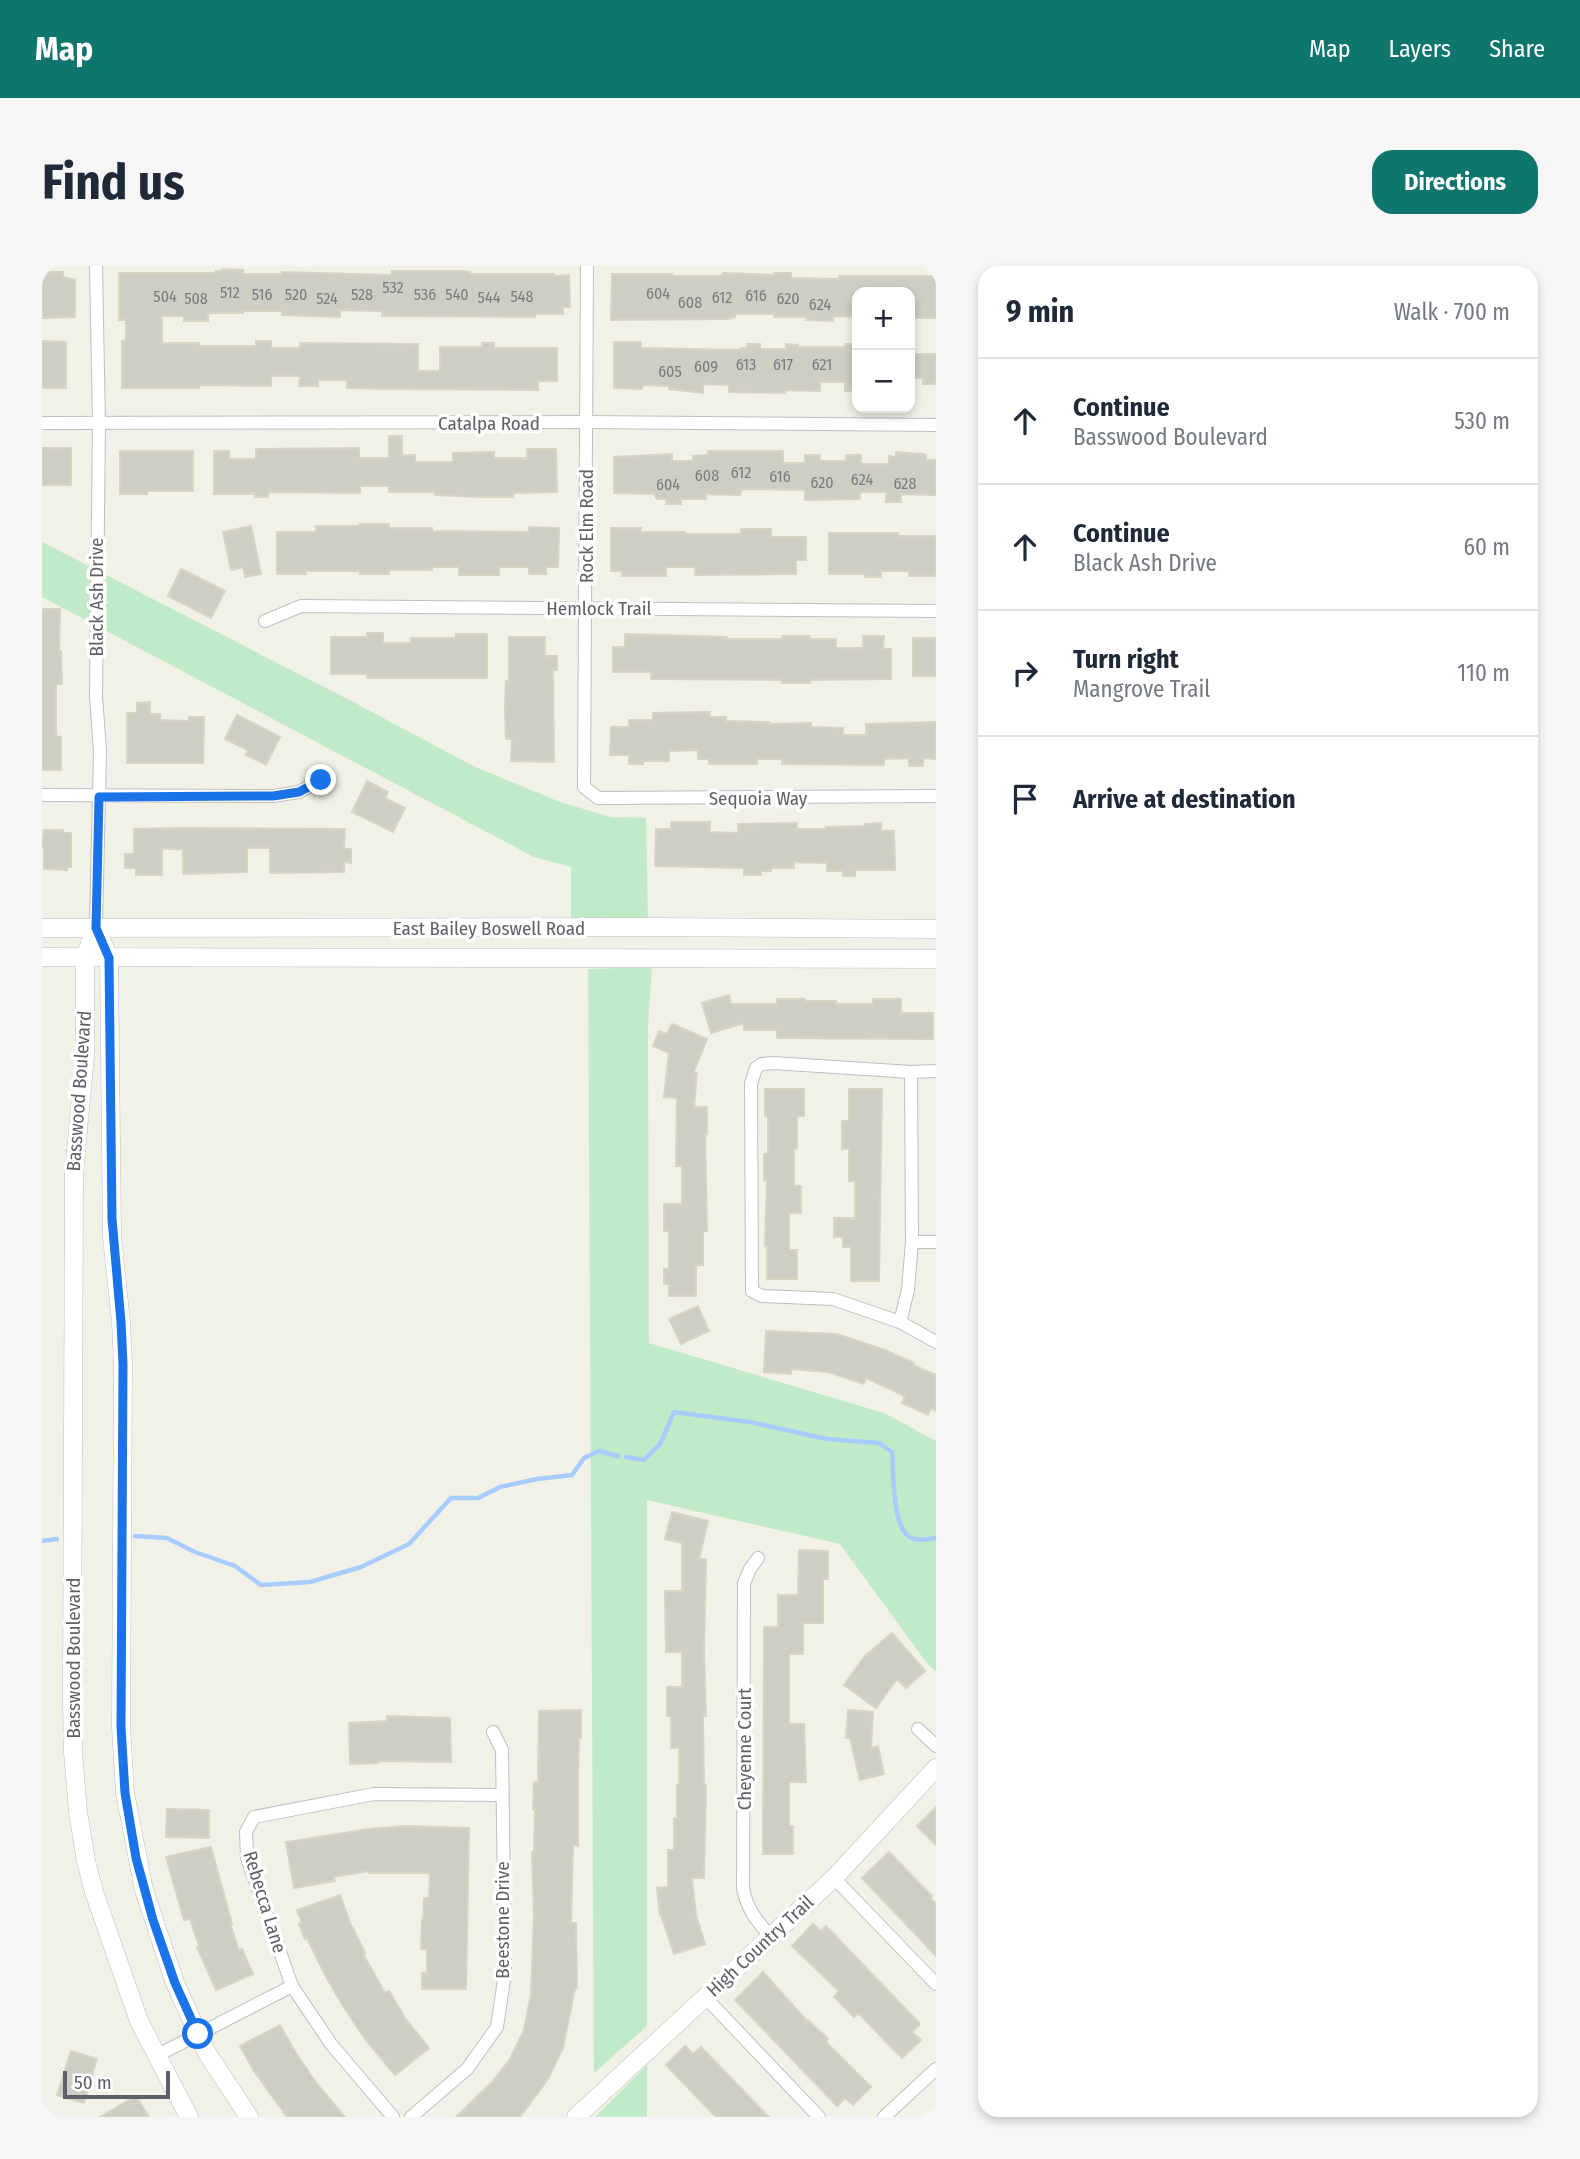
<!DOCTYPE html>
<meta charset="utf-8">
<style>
:root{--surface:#fff;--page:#f6f6f7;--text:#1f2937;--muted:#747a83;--line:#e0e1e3;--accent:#0f766e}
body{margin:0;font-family:"Fira Sans Condensed",sans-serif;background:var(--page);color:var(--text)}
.controls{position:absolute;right:21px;top:21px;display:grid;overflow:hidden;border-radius:14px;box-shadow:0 4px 10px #0003}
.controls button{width:63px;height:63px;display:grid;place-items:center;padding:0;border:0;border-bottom:2px solid var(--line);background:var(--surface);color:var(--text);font:35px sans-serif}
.scale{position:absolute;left:21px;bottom:18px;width:107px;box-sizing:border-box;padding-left:7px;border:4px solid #5e6168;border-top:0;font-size:19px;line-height:24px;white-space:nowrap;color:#5e6168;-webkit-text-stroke:5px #fff;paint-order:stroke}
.stop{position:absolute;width:21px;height:21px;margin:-16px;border:5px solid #1a73e8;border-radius:50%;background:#fff}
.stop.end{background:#1a73e8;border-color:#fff;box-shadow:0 2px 7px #0008}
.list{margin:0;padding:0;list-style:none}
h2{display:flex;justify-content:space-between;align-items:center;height:91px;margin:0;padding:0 28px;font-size:30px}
h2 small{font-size:23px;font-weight:400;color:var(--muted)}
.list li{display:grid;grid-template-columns:46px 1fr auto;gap:21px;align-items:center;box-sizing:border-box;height:126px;padding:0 28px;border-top:2px solid var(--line)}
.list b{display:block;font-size:26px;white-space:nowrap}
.list p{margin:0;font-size:23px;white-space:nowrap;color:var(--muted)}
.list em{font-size:23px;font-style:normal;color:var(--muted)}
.icon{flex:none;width:38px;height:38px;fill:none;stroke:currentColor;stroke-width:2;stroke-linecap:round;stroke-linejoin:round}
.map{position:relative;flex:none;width:894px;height:1851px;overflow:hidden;border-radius:21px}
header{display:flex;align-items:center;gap:42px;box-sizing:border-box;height:98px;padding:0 35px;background:var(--accent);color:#fff}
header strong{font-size:33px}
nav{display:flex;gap:38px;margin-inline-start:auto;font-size:24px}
.intro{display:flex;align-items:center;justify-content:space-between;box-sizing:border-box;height:168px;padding:0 42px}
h1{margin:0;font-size:49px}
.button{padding:18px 32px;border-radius:21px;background:var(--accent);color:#fff;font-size:24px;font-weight:700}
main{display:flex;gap:42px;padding:0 42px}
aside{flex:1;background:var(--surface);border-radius:21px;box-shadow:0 4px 10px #0003}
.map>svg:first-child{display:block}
.green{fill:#c1ebc8}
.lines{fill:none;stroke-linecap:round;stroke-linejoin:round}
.stream{stroke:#a9ccff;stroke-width:4.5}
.building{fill:#cfcec5;stroke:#d7d4c4;stroke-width:2}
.street-casing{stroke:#bebfc6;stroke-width:14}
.secondary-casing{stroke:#bcbec5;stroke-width:19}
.street{stroke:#fff;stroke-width:12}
.secondary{stroke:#fff;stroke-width:18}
.route{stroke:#1a73e8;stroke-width:9}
.labels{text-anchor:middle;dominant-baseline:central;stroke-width:7;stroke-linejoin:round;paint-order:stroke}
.number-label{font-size:16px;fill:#7a7c7f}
.street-label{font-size:19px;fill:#5e6168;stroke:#fff}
</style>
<header>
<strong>Map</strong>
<nav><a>Map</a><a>Layers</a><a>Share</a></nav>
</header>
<div class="intro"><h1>Find us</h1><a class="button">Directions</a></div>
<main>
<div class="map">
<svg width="894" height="1851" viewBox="0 0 894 1851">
<rect width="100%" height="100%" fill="#f1f1e7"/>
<g class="green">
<path d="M 0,276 L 315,438 L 431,500 L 518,536 L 569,551 L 604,552 L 606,656 L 529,654 L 529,601 L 492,591 L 0,331 Z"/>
<path d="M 610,701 L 606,759 L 607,1077 L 842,1147 L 894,1175 L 894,1406 L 884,1396 L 798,1278 L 605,1234 L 605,1760 L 552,1807 L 546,703 Z"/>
<path d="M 605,1799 L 605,1851 L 553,1851 Z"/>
</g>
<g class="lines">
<g class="stream">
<path d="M 584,1191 L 602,1194 L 618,1178 L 632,1146 L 708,1156 L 785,1173 L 837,1177 L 850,1186 C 852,1206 849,1268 872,1273 C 879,1275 887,1273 894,1272"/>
<path d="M 93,1270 L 125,1272 L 153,1286 L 193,1300 L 219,1319 L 268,1316 L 319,1301 L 367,1278 L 409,1232 L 436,1232 L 458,1221 L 495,1213 L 530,1209 L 542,1192 L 557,1185 L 576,1190"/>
<path d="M 0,1275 L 15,1273"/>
</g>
</g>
<g class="building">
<path d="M 180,3 L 201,4 L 201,8 L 240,8 L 240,6 L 350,9 L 350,5 L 422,5 L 428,6 L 428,8 L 512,8 L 513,10 L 527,9 L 528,41 L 521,41 L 521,48 L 493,48 L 493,51 L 340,50 L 340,45 L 298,44 L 298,51 L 240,49 L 240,45 L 201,45 L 201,47 L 166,47 L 166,55 L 142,55 L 142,50 L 120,50 L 120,77 L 157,77 L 157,80 L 214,80 L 214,75 L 229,75 L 229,82 L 258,82 L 258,77 L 376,78 L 376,105 L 398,105 L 398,81 L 440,81 L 440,77 L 452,77 L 452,82 L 515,82 L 515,115 L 496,115 L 496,124 L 348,123 L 305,122 L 305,114 L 276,114 L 276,120 L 257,120 L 258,110 L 229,110 L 229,120 L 157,119 L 157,122 L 80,122 L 80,75 L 84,75 L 84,54 L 77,54 L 77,7 L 174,7 L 174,5 L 180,5 Z"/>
<path d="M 0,6 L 21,6 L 21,11 L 33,14 L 33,51 L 0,52 Z"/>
<path d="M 681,7 L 732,9 L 732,7 L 749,7 L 749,12 L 797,13 L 797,10 L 894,10 L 894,52 L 868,52 L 868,26 L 815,26 L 815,51 L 791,50 L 791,55 L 764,54 L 764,51 L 732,51 L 732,48 L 693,48 L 693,51 L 686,53 L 569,54 L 570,8 L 630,8 L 630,10 L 675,10 L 681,9 Z"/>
<path d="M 0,75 L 24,76 L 24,122 L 0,122 Z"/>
<path d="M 572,76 L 599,76 L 599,82 L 699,84 L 699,82 L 705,82 L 705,78 L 718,78 L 718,83 L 744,83 L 744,78 L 756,79 L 756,81 L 803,81 L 803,78 L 815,78 L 815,125 L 803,125 L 803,116 L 778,116 L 778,125 L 743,124 L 743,127 L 687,126 L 687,119 L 661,118 L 661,127 L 627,123 L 627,120 L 602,119 L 599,123 L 572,122 Z"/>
<path d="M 868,88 L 894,88 L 894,118 L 881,118 L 881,112 L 868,112 Z"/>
<path d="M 347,170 L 360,170 L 360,189 L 373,189 L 373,196 L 411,196 L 411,187 L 452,186 L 452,192 L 485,192 L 485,183 L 514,183 L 515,226 L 471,227 L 471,231 L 437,231 L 393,229 L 393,226 L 347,226 L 347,220 L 318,220 L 318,227 L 226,226 L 226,231 L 213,231 L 213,228 L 172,228 L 172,185 L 187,185 L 187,193 L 214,193 L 214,183 L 317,182 L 317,192 L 347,192 Z"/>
<rect x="0" y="182" width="29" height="37"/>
<path d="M 78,185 L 151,185 L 151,225 L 105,225 L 105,228 L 78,228 Z"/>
<path d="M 666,185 L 741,185 L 741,197 L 763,197 L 763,189 L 778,189 L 778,195 L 804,195 L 804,189 L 819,189 L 819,198 L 847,198 L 847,190 L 854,191 L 854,186 L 881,188 L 884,189 L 884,194 L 894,194 L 894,229 L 859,228 L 859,236 L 844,236 L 844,226 L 818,226 L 818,233 L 763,234 L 763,224 L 700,223 L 698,229 L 664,228 L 664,233 L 639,233 L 639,238 L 624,238 L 624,233 L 615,233 L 612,228 L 572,227 L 572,191 L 630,188 L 630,195 L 651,195 L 651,190 L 666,189 Z"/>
<path d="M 318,258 L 347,258 L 347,262 L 390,262 L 390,265 L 487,266 L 487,261 L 517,262 L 516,301 L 504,301 L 504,308 L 487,308 L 487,301 L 457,301 L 457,309 L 417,309 L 417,301 L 390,301 L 390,304 L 347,304 L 347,308 L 318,308 L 318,305 L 264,305 L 264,308 L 235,308 L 235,266 L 274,266 L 274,260 L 318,260 Z"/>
<path d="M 209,260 L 219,308 L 203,311 L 201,301 L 189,304 L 181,266 Z"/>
<path d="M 569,262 L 599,262 L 599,266 L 643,266 L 643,268 L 699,268 L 699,263 L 729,263 L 729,271 L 764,271 L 764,294 L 754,294 L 754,308 L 653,309 L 653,301 L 624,301 L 624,310 L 580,310 L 580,305 L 569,305 Z"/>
<path d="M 787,267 L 856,267 L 856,270 L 894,270 L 894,310 L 867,310 L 867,305 L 839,305 L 839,311 L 823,311 L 823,308 L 787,308 Z"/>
<path d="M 139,303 L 183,325 L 169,352 L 126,330 Z"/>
<path d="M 0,343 L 18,343 L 17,385 L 19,385 L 20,418 L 14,418 L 14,470 L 19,471 L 19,504 L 0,504 Z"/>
<path d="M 325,367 L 341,367 L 341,377 L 369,377 L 369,372 L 414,372 L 414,368 L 445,368 L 445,412 L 325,412 L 325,408 L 289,408 L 289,371 L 325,371 Z"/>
<path d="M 583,368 L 685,371 L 685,373 L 740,373 L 740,370 L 768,370 L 768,373 L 794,373 L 794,382 L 821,382 L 821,370 L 842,370 L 841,383 L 849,383 L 849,413 L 768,414 L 768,417 L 740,417 L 740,414 L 609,413 L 609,406 L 571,406 L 571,381 L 583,381 Z"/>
<path d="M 467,371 L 503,371 L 503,390 L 515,390 L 515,404 L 511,404 L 512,496 L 469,495 L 470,473 L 464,473 L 463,443 L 464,415 L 467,415 Z"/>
<rect x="871" y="372" width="23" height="38"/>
<path d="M 108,436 L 108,448 L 118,448 L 118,454 L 147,455 L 147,451 L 162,451 L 161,497 L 85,497 L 85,447 L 95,447 L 95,437 Z"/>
<path d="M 657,446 L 668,446 L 668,451 L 684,451 L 684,455 L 727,456 L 727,458 L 769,457 L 769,461 L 801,462 L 801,469 L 824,469 L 824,458 L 894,456 L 894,493 L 881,492 L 881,500 L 867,500 L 867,492 L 842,493 L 842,499 L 740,498 L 740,493 L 715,493 L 715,498 L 667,498 L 667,493 L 656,493 L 656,484 L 627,485 L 627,495 L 601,495 L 601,498 L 587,498 L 587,489 L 568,489 L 569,461 L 587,461 L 587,454 L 611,454 L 611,447 Z"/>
<path d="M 195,449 L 238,471 L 224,499 L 204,489 L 206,484 L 183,473 Z"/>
<path d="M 325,515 L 346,526 L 343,532 L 363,542 L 351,566 L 310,546 Z"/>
<path d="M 629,556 L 668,556 L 668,566 L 696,567 L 696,558 L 755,557 L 755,563 L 784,563 L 784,561 L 823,560 L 823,558 L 839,557 L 839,565 L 852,565 L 853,604 L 813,604 L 813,610 L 801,610 L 801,605 L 785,605 L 785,597 L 752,596 L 752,602 L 729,602 L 729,605 L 719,605 L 719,609 L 702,609 L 702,602 L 613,600 L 614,563 L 629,563 Z"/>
<path d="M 142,562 L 303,563 L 302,583 L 309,583 L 309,597 L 302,596 L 302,606 L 228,607 L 228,582 L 205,582 L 205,606 L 141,608 L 141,583 L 120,583 L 120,609 L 94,609 L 94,602 L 83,602 L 83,588 L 92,588 L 92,563 Z"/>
<path d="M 2,564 L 21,564 L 21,567 L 29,567 L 29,601 L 25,601 L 25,604 L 2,603 L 2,581 L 0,581 Z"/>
<path d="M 687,729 L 689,738 L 735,738 L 735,733 L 763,733 L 763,735 L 794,735 L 794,738 L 831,738 L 831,733 L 859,733 L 859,747 L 891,747 L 891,773 L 735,772 L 735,764 L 702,764 L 702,757 L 669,767 L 660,737 Z"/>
<path d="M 630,758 L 665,773 L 651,807 L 655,807 L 652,841 L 665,841 L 665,868 L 663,868 L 665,965 L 661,965 L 661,999 L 654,999 L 654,1030 L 627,1030 L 627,1018 L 622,1018 L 622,1003 L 627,1003 L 627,965 L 622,965 L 622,938 L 640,938 L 640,900 L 634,900 L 635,832 L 622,831 L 627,787 L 611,780 L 617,765 L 625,768 Z"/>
<path d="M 723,823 L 762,823 L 762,850 L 755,850 L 755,883 L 752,883 L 752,920 L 759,920 L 759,947 L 747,947 L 747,984 L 755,984 L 755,1013 L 725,1013 L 725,980 L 723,980 L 725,914 L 722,914 L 722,888 L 726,888 L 726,850 L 723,850 Z"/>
<path d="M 807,823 L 840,823 L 837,1015 L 809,1015 L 809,981 L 801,981 L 801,971 L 792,971 L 792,952 L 813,952 L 813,915 L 807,915 L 807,883 L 800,883 L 800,855 L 807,855 Z"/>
<path d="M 656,1040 L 667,1065 L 639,1078 L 627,1053 Z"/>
<path d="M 724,1065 L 795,1068 L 843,1084 L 872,1097 L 871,1099 L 894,1109 L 894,1145 L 889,1142 L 886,1149 L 860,1137 L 863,1130 L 824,1112 L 822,1118 L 786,1106 L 749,1103 L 749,1108 L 722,1106 Z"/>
<path d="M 630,1246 L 666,1255 L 657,1293 L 664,1293 L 662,1386 L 664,1450 L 661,1450 L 662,1519 L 664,1519 L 662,1612 L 650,1612 L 654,1649 L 663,1678 L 632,1688 L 619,1649 L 618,1649 L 615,1622 L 626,1621 L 626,1584 L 632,1584 L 632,1552 L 635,1552 L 635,1519 L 637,1519 L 637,1482 L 629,1482 L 629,1450 L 625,1450 L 625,1421 L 640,1421 L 640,1386 L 624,1386 L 623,1325 L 640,1325 L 640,1277 L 623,1273 Z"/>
<path d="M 757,1284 L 786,1285 L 786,1313 L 781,1313 L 781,1357 L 761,1357 L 761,1388 L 747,1388 L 747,1458 L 762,1458 L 764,1516 L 747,1516 L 747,1560 L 751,1560 L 751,1588 L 721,1588 L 722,1361 L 736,1361 L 736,1329 L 756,1329 Z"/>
<path d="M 850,1367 L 883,1405 L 864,1422 L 855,1413 L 834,1442 L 802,1419 L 823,1390 Z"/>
<path d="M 539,1444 L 539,1472 L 537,1472 L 536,1508 L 536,1580 L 531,1579 L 529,1657 L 534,1657 L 535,1722 L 533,1722 L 521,1782 L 506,1813 L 478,1851 L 414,1851 L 451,1815 L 468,1793 L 482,1764 L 489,1728 L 492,1650 L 490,1586 L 492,1586 L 493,1543 L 491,1543 L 492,1516 L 496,1516 L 497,1445 Z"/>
<path d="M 806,1444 L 831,1446 L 829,1482 L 836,1480 L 842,1508 L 818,1514 L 808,1472 L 804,1472 Z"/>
<path d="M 345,1450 L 408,1452 L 409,1496 L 336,1495 L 336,1497 L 308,1498 L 307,1457 L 345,1455 Z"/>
<path d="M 894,1541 L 894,1579 L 875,1560 Z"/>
<path d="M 125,1543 L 167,1544 L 167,1572 L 124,1571 Z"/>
<path d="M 364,1560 L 427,1562 L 424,1723 L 380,1723 L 380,1707 L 385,1707 L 385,1683 L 379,1683 L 380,1654 L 381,1654 L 382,1632 L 387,1632 L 388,1607 L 327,1607 L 327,1605 L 291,1611 L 293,1615 L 252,1622 L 244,1576 L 327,1563 Z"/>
<path d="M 169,1581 L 190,1658 L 188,1658 L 197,1684 L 200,1683 L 211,1708 L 174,1724 L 155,1681 L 157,1680 L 148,1653 L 142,1654 L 124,1591 Z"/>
<path d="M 847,1586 L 890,1630 L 888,1632 L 894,1638 L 894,1690 L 820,1612 Z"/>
<path d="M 298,1629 L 310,1662 L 311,1662 L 323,1687 L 321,1688 L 343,1727 L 347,1725 L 363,1752 L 387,1782 L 353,1809 L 323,1773 L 301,1740 L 282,1707 L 265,1672 L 263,1673 L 257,1658 L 260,1657 L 255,1644 Z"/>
<path d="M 771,1658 L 779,1665 L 784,1660 L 878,1758 L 870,1766 L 879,1774 L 860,1792 L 816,1747 L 812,1751 L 792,1731 L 797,1725 L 750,1680 Z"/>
<path d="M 721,1706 L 765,1755 L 766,1754 L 786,1773 L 784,1776 L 829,1821 L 811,1839 L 803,1832 L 795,1840 L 693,1734 Z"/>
<path d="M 238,1759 L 254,1787 L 275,1818 L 303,1851 L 245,1851 L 212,1805 L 198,1780 Z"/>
<path d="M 643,1780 L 651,1788 L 659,1781 L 727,1851 L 674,1851 L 624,1799 Z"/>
<path d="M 29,1785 L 55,1793 L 42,1837 L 15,1829 Z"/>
<path d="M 94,1830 L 107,1851 L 58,1851 Z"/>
</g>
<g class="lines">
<g class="street-casing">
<g id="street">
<path d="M 54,0 L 57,158 L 54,430 L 58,485 L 54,662"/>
<path d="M 545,0 L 542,521 L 556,532 L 894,530"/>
<path d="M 0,157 L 543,156 L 894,159"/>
<path d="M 223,355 L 259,340 L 894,345"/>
<path d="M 0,529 L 231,530 L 257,526 L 279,514"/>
<path d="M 894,805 L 869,806 L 731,797 L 720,798 L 714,802 L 709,818 L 710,1025 L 720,1030 L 791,1033 L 858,1056 L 894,1076"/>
<path d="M 870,976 L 894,976"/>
<path d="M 858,1056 L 866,1024 L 870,976 L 869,806"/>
<path d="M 716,1292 L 708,1303 L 702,1317 L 701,1622 C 705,1643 714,1654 728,1670"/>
<path d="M 876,1463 L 894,1480"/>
<path d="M 792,1612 L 894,1718"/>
<path d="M 663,1731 L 777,1851"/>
<path d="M 114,1790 L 250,1720"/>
<path d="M 351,1851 L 289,1778 L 250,1720 L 205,1592 L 204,1566 L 212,1551 L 332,1528 L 459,1529"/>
<path d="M 369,1851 L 425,1803 L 455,1761 L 463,1707 L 460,1484 L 451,1466"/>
<path d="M 842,1851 L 894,1803"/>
</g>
</g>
<g class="secondary-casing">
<g id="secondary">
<path d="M 0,662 L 613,661 L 894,663"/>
<path d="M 54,662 L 67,692 L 70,971 L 79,1056 L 81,1098 L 79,1461 L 83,1527 L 102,1624 L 133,1717 L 165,1787 L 207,1851"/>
<path d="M 54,662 L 43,691 L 43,790 L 32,907 L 30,1434 L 31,1486 L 36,1546 L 44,1595 L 52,1626 L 97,1755 L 147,1851"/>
<path d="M 0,691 L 894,693"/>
<path d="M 534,1851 L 792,1612 L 894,1502"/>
</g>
</g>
<use href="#street" class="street"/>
<use href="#secondary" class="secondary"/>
</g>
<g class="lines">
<path class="route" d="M 156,1768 L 133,1717 L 111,1654 L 94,1592 L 83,1527 L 79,1461 L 81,1098 L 79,1056 L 70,953 L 67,692 L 54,662 L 57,531 L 231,530 L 257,526 L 279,514"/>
</g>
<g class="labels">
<g class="number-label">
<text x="351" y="21">532</text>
<text x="188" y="26">512</text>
<text x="616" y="27">604</text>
<text x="220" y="28">516</text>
<text x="254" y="28">520</text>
<text x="320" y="28">528</text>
<text x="383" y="28">536</text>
<text x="415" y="28">540</text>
<text x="714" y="29">616</text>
<text x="123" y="30">504</text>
<text x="480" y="30">548</text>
<text x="447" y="31">544</text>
<text x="680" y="31">612</text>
<text x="154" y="32">508</text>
<text x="285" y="32">524</text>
<text x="746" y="32">620</text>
<text x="648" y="36">608</text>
<text x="778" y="38">624</text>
<text x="704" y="98">613</text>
<text x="741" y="98">617</text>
<text x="780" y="98">621</text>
<text x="664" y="100">609</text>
<text x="628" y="105">605</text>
<text x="699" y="206">612</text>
<text x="665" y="209">608</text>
<text x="738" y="210">616</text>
<text x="820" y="213">624</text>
<text x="780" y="216">620</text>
<text x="863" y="217">628</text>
<text x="626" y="218">604</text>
</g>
<g class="street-label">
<text x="447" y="157">Catalpa Road</text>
<text transform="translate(544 260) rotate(-90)">Rock Elm Road</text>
<text transform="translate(54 331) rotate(-90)">Black Ash Drive</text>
<text x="557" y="342">Hemlock Trail</text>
<text x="716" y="532">Sequoia Way</text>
<text x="447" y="662">East Bailey Boswell Road</text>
<text transform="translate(37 825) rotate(-86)">Basswood Boulevard</text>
<text transform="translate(31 1392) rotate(-90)">Basswood Boulevard</text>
<text transform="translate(702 1483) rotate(-90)">Cheyenne Court</text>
<text transform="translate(223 1636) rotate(73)">Rebecca Lane</text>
<text transform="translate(460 1654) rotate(-90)">Beestone Drive</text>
<text transform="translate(718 1680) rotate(-43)">High Country Trail</text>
</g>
</g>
</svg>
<div class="controls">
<button>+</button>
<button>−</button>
</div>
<div class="scale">50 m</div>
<div class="stop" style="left:156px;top:1768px"></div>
<div class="stop end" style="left:279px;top:514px"></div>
</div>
<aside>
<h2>9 min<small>Walk · 700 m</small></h2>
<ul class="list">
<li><svg class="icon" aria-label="ahead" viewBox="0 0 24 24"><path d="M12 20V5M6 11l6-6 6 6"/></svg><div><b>Continue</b><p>Basswood Boulevard</p></div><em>530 m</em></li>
<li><svg class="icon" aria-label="ahead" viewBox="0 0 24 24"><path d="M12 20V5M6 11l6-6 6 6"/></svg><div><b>Continue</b><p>Black Ash Drive</p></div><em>60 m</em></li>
<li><svg class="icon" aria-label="right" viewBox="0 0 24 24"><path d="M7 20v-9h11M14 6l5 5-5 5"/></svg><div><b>Turn right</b><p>Mangrove Trail</p></div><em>110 m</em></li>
<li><svg class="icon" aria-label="arrive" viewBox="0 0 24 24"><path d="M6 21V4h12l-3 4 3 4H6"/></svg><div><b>Arrive at destination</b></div></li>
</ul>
</aside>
</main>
